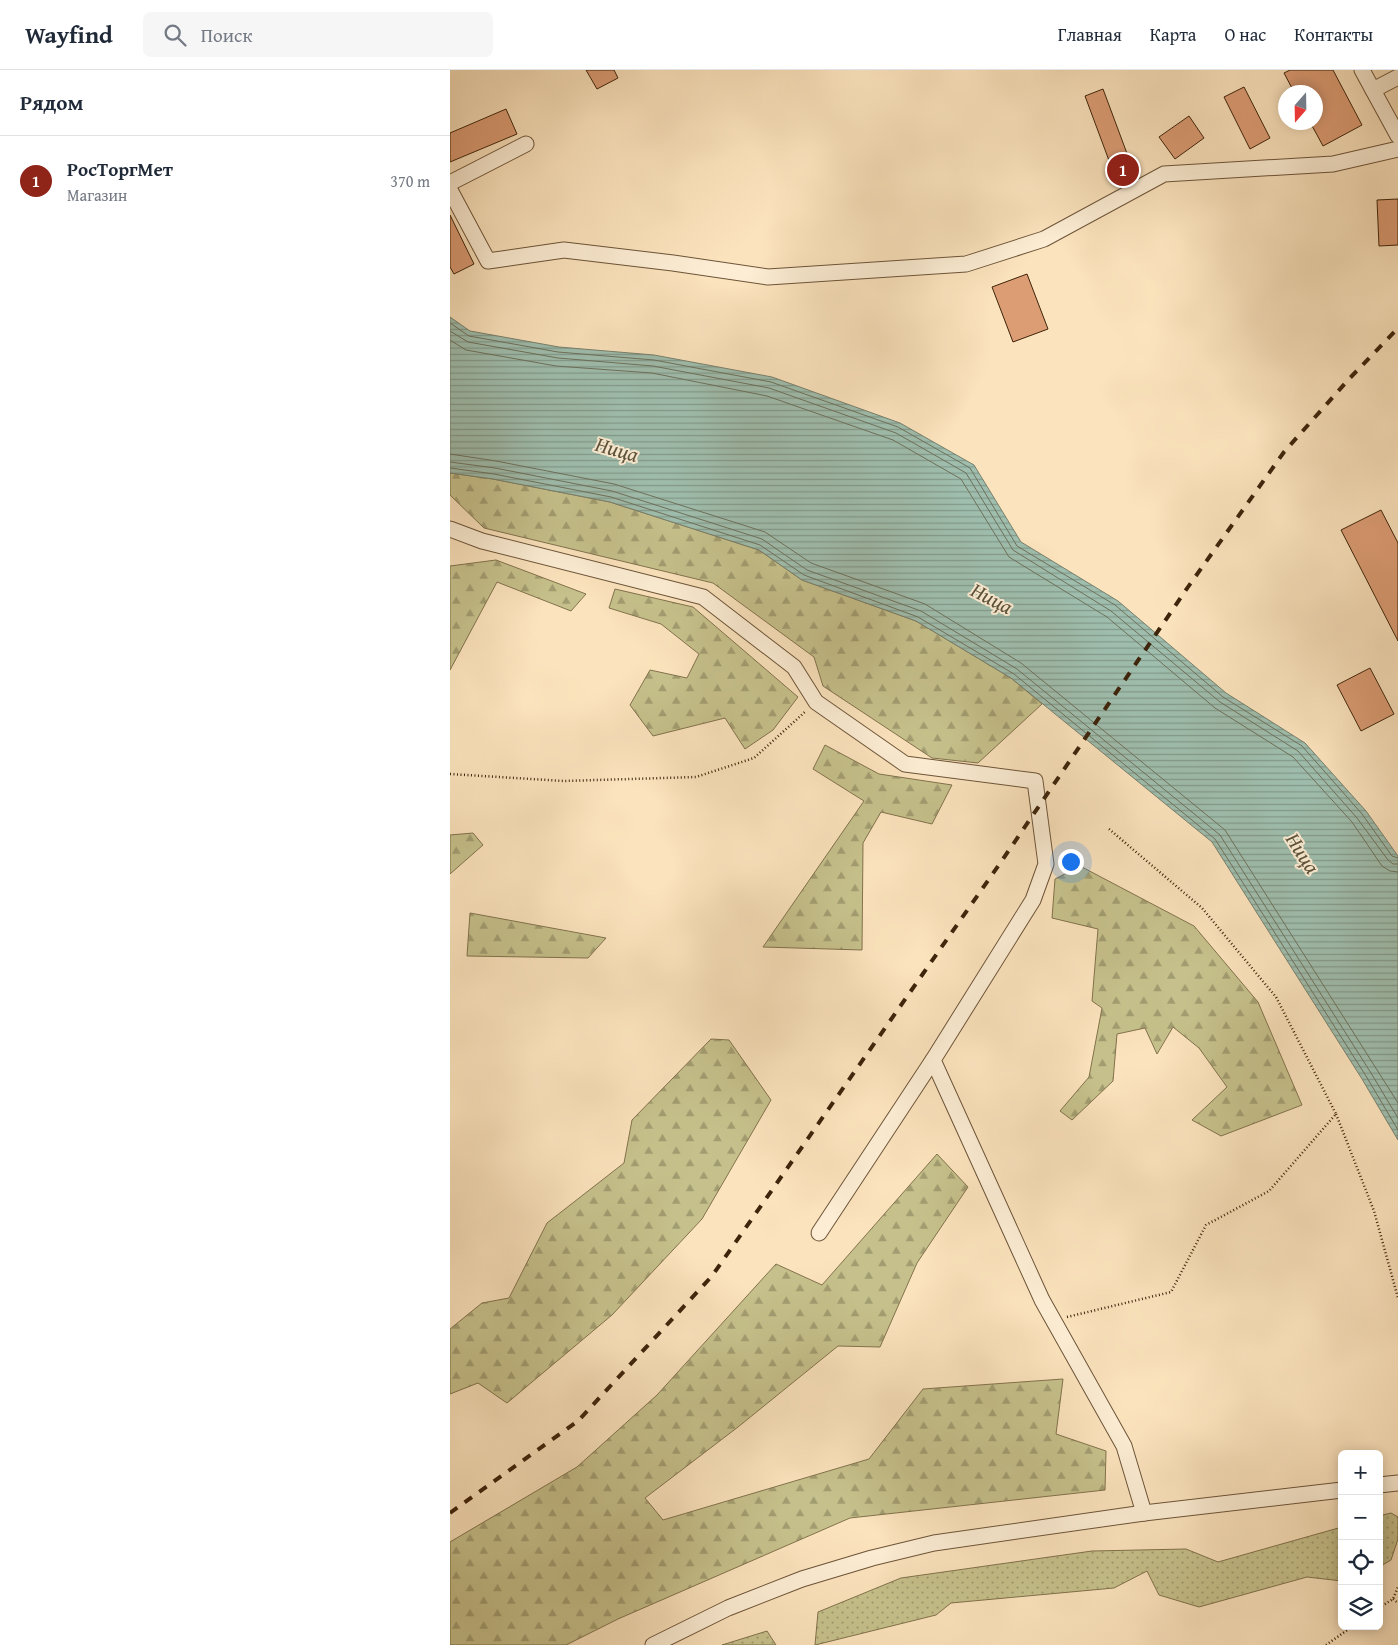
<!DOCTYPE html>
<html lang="ru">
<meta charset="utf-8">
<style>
:root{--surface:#fff;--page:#f6f6f7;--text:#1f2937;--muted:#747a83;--line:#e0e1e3;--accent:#8f2418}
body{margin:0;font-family:"Gentium Book Plus",serif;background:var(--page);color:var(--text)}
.controls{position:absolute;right:15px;bottom:15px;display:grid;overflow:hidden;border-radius:8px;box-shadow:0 2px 12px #0003}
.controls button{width:45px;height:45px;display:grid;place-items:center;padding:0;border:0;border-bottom:1px solid var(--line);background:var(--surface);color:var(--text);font:25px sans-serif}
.compass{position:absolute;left:828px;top:15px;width:45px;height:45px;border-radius:50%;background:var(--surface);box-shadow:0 2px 12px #0003;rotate:200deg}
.you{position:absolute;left:620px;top:791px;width:18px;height:18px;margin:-12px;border:4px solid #fff;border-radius:50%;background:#1a73e8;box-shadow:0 0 0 8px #1a73e833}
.badge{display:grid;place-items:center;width:32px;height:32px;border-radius:50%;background:var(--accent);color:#fff;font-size:16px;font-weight:700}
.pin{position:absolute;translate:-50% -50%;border:2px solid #fff;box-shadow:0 1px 5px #0006}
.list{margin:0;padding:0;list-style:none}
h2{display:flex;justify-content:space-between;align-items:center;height:65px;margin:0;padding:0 20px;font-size:21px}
h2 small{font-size:16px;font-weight:400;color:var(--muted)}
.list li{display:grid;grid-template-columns:32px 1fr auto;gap:15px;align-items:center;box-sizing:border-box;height:90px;padding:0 20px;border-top:1px solid var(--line)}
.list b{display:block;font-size:19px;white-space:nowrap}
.list p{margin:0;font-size:16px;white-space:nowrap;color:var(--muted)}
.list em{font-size:16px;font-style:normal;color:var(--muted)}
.icon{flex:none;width:28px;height:28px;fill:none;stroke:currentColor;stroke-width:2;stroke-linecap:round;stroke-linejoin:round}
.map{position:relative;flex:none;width:948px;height:1575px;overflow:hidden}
header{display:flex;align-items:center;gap:30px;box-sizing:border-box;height:70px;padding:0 25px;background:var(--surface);border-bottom:1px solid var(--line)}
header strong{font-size:24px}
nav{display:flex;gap:28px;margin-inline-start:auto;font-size:18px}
.search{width:350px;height:45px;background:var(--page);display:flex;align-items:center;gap:12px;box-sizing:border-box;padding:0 18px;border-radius:8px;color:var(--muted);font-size:19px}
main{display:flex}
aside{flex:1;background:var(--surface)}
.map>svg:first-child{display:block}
.grass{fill:url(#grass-dots);stroke:#82724c}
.forest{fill:url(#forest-firs);stroke:#82724c}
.water{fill:url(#water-rules);stroke:#78806d}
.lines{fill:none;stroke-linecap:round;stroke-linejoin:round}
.shore{stroke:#6e715c;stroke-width:1}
.building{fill:#dc9c74;stroke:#3e240b}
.minor-casing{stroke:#6d5438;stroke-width:17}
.path{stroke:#3e240b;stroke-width:2.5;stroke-dasharray:1 2.5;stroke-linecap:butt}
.minor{stroke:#fcedd4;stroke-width:15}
.rail{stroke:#3e240b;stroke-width:4;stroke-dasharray:9 9;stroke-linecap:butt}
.labels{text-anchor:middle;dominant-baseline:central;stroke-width:4;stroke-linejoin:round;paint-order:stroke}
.water-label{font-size:21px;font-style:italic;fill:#5b523c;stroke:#fcedd4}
</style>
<header>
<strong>Wayfind</strong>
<div class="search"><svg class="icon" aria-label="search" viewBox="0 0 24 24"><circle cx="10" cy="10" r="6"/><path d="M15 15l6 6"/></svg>Поиск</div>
<nav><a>Главная</a><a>Карта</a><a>О нас</a><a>Контакты</a></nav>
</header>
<main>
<aside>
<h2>Рядом<small></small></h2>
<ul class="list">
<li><span class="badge">1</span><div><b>РосТоргМет</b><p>Магазин</p></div><em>370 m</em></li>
</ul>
</aside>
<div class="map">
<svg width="948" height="1575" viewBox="0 0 948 1575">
<defs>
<pattern id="grass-dots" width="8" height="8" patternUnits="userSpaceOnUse" patternTransform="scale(1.25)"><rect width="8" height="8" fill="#c6c18c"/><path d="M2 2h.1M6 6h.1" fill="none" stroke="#a29d71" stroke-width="1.8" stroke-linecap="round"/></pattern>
<pattern id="forest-firs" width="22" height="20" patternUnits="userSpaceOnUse" patternTransform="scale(1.25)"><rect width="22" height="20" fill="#c6c18c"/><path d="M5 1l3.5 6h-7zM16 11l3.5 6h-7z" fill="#a29d71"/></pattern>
<pattern id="water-rules" width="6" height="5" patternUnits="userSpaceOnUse" patternTransform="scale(1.25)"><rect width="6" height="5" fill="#9fbeae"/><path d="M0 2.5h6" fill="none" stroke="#839a8c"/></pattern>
</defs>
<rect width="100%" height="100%" fill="#fbe3bd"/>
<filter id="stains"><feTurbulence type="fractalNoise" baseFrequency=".004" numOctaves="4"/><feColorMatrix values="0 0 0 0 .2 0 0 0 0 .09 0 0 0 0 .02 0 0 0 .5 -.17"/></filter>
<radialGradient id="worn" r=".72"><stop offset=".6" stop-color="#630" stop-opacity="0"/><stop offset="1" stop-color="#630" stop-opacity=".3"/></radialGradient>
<g class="grass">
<path d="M 941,1443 L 948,1447 L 948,1469 L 941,1490 L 929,1497 L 929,1446 Z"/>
<path d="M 892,1457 L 892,1511 L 857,1507 L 749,1537 L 709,1525 L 697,1501 L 664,1518 L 501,1533 L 486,1545 L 365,1575 L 368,1542 L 451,1508 L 642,1481 L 736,1479 L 768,1492 Z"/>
<path d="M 317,1561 L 326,1575 L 272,1575 Z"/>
</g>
<g class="forest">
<path d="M 0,403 L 43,409 L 160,432 L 309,480 L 352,510 L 466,551 L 561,608 L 592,634 L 528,693 L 482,688 L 373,616 L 364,587 L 263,513 L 34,458 L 0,425 Z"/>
<path d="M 46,490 L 136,524 L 121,541 L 47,512 L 0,600 L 0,496 Z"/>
<path d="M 165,519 L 243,537 L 348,627 L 323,660 L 295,679 L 275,648 L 203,666 L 180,635 L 200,600 L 237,608 L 249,584 L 211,554 L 159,538 Z"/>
<path d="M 375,675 L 429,704 L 502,715 L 482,754 L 431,742 L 413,773 L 412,880 L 313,877 L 414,731 L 363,699 Z"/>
<path d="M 23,763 L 33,775 L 0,804 L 0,765 Z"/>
<path d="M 630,796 L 744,856 L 808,932 L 852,1035 L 771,1066 L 742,1050 L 777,1017 L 749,978 L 723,957 L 707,984 L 695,958 L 667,964 L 663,1011 L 622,1050 L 610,1041 L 639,1007 L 652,938 L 642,931 L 648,859 L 602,848 L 605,809 Z"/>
<path d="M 20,843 L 156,868 L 138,888 L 17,886 Z"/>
<path d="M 261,969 L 279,970 L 321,1030 L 252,1149 L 162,1245 L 57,1333 L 28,1313 L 0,1324 L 0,1259 L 32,1233 L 59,1228 L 97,1153 L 174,1093 L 182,1050 Z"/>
<path d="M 487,1084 L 518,1117 L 467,1193 L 430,1277 L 388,1276 L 288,1357 L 195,1428 L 213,1450 L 419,1389 L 473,1319 L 613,1309 L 606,1364 L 656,1381 L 655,1420 L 400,1448 L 168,1549 L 116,1575 L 0,1575 L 0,1472 L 127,1397 L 207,1325 L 326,1194 L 372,1215 Z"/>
</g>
<path class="water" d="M 0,247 L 20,261 L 109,277 L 204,285 L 322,307 L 450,353 L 524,395 L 571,472 L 668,531 L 776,623 L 855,673 L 916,741 L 948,786 L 948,1070 L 912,1009 L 762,772 L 561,608 L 466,551 L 352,510 L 309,480 L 160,432 L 43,409 L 0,403 Z"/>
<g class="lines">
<g class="shore">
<path d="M 0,253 L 19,266 L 108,282 L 204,290 L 321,312 L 448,357 L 520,398 L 567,476 L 665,535 L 773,627 L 852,676 L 912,744 L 942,786 L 948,788"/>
<path d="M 0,261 L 18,272 L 108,288 L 203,296 L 319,318 L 446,363 L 516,403 L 563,480 L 661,541 L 770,632 L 848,681 L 907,748 L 938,790 L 943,794 L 948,794"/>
<path d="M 0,270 L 16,280 L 106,296 L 202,303 L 317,326 L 443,370 L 511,409 L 559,487 L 657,547 L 765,638 L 843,687 L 902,752 L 932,796 L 940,801 L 948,802"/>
<path d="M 0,384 L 46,391 L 164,414 L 315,462 L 361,493 L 475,534 L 571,593 L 775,760 L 948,1033"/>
<path d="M 0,392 L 45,398 L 162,421 L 312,469 L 357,500 L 471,541 L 567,599 L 770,765 L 921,1003 L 948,1048"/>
<path d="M 0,398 L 44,404 L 161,427 L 310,475 L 354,505 L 468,547 L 564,604 L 765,769 L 916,1006 L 948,1060"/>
</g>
</g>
<g class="building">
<path d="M 136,0 L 164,0 L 168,8 L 147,19 Z"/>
<path d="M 840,0 L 883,0 L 912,55 L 873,76 L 860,52 L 866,52 L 866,22 L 844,22 L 834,3 Z"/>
<path d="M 794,17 L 820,68 L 800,79 L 774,27 Z"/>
<path d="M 653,19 L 685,105 L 667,112 L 635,26 Z"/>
<path d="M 56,39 L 67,64 L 0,92 L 0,63 Z"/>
<path d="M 739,46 L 754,68 L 725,89 L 709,67 Z"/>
<path d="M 948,129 L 948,175 L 929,176 L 927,130 Z"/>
<path d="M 0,145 L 24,194 L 4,204 L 0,197 Z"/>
<path d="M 577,204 L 598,259 L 563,272 L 542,217 Z"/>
<path d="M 931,440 L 948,473 L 948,571 L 891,460 Z"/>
<path d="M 920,598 L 944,644 L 911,661 L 887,615 Z"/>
</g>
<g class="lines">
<g class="minor-casing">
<g id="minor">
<path d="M 912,0 L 948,66"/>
<path d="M 923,20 L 948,7"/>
<path d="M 0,113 L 76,74"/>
<path d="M 0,120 L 38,191 L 114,180 L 223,193 L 318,207 L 516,194 L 594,169 L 714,104 L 883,94 L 948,79"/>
<path d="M 0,459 L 32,471 L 253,527 L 344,597 L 366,632 L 455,694 L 585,711 L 596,794 L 583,830 L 483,990 L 592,1230 L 674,1376 L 694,1443"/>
<path d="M 369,1163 L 483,990"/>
<path d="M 929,1415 L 948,1413"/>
<path d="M 203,1575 L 278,1538 L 352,1509 L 422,1488 L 484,1473 L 694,1443 L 892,1420"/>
</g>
</g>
<g class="path">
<path d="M 0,704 L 114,711 L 246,707 L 304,688 L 356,641"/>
<path d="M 886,1044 L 924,1141 L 948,1228"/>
<path d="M 617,1247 L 721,1222 L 756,1155 L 819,1121 L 886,1044 L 826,927 L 752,838 L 659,759"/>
<path d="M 943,1529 L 948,1533"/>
<path d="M 929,1538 L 943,1529 L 948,1517"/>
<path d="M 876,1575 L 903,1556"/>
</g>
<use href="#minor" class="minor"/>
<path class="rail" d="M 0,1443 L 128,1351 L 262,1206 L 553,789 L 738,517 L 834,382 L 899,309 L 948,258"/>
</g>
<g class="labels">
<g class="water-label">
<text transform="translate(167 379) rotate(16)">Ница</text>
<text transform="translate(542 528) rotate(27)">Ница</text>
<text transform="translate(853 783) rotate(57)">Ница</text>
</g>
</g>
<rect width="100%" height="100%" filter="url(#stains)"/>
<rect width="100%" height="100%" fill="url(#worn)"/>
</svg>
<div class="controls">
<button>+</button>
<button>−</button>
<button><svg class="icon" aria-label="locate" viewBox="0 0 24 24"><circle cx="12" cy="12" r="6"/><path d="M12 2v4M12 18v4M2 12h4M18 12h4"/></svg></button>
<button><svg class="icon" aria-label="layers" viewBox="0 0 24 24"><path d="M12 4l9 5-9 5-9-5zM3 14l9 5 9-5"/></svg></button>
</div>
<svg class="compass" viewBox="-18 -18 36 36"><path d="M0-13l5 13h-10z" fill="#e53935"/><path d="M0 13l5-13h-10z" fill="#747a83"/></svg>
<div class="you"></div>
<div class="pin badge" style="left:673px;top:100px">1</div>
</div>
</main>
